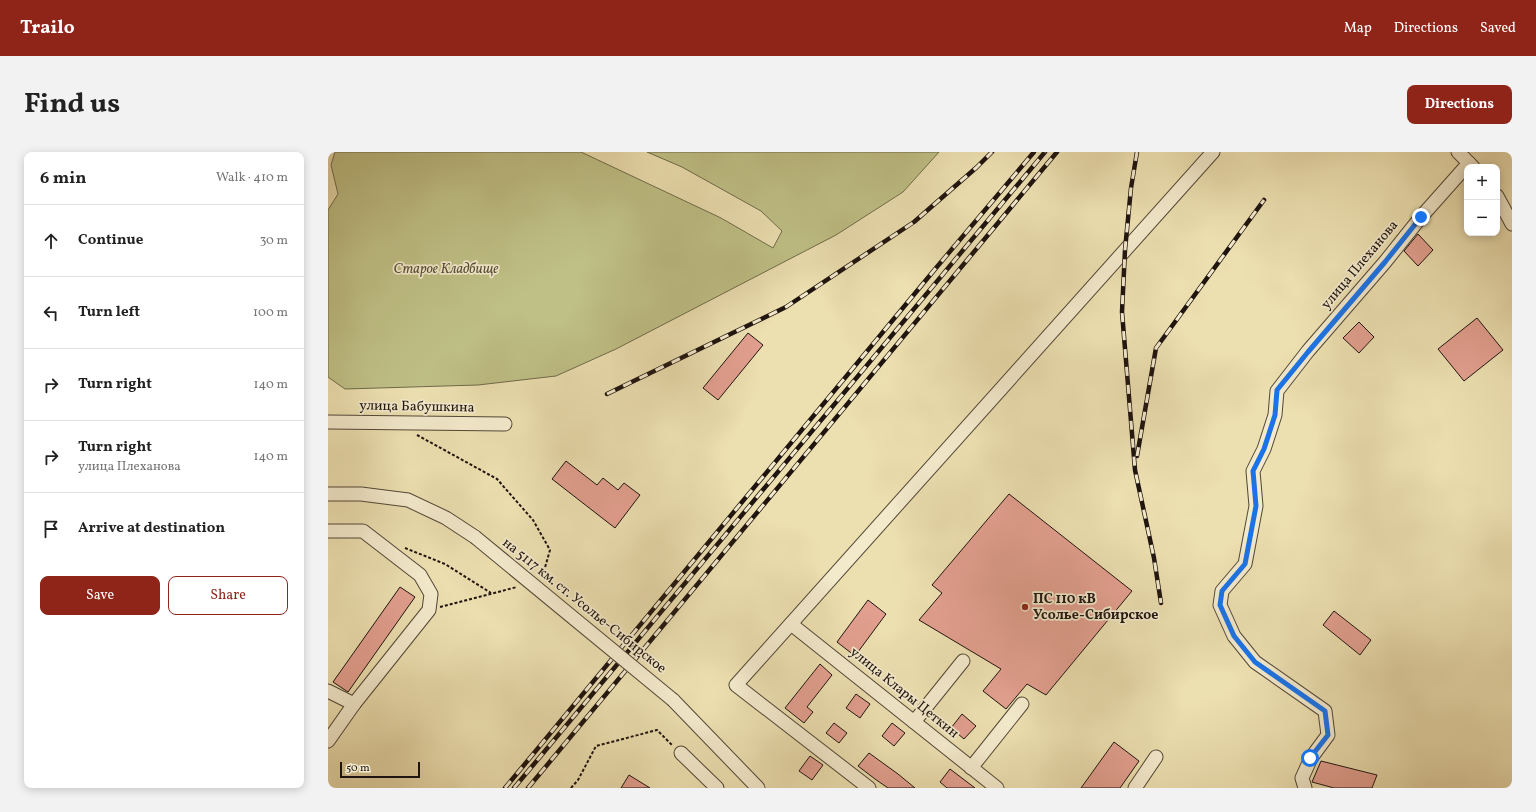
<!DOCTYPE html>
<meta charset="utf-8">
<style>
:root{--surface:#fff;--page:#f2f2f2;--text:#222;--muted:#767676;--line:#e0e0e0;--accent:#8f2418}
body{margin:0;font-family:Vollkorn,serif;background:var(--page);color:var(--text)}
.controls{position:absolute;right:12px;top:12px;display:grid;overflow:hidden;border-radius:8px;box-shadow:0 2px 10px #0003}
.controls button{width:36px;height:36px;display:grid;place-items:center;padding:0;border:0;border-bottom:1px solid var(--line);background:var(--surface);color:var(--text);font:20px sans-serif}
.scale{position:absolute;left:12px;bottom:10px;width:80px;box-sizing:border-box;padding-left:4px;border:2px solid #1f140f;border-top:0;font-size:11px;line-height:14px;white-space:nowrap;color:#1f140f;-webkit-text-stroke:3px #f3eacc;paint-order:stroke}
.stop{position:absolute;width:12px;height:12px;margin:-9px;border:3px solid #1a73e8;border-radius:50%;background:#fff}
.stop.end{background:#1a73e8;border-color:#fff;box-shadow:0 1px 4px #0008}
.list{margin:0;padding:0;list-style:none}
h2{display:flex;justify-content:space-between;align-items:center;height:52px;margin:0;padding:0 16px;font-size:17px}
h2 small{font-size:13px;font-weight:400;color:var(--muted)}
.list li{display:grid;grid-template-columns:26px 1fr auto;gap:12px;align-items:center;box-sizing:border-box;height:72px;padding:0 16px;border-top:1px solid var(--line)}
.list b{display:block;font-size:15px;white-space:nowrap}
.list p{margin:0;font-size:13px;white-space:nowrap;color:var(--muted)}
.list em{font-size:13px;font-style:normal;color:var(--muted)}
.actions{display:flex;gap:8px;padding:12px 16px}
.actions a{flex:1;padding:9px 0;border:1px solid var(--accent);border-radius:8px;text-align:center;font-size:14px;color:var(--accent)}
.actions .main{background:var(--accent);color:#fff}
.icon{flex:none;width:22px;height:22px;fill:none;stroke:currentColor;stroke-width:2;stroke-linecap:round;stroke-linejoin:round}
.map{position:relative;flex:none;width:1184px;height:636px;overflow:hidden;border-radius:8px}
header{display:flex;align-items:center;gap:24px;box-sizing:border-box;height:56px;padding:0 20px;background:var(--accent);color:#fff}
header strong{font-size:19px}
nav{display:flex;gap:22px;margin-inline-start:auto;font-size:14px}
.intro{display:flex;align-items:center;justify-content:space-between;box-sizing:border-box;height:96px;padding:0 24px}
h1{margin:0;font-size:28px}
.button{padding:10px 18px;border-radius:8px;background:var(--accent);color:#fff;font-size:14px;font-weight:700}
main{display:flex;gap:24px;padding:0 24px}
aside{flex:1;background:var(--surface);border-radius:8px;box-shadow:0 2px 10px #0003}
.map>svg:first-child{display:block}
.green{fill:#bfc086;stroke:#6f6a4a}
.building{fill:#e29f8f;stroke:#1f140f}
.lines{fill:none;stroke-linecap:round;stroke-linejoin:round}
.minor-casing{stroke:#524737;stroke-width:15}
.path{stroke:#1f140f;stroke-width:2;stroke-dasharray:3 2;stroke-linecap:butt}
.minor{stroke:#f3eacc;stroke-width:13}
.rail-casing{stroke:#1f140f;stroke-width:4.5}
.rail{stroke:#f3eacc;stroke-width:3;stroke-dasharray:9;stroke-linecap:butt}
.minor-bridge-casing{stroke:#524737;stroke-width:15;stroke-linecap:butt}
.minor-bridge{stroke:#f3eacc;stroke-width:13}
.route{stroke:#1a73e8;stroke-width:5}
.poi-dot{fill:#8f2418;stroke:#f3eacc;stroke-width:1.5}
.labels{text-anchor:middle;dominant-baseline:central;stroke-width:3.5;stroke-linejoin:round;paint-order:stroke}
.street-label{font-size:14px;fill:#1f140f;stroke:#f3eacc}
.park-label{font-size:14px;font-style:italic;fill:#575039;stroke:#f3eacc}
.poi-label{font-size:14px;font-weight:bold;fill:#1f140f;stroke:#f3eacc;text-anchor:start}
</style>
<header>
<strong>Trailo</strong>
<nav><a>Map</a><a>Directions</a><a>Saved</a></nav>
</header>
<div class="intro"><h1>Find us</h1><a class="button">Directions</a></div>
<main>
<aside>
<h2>6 min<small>Walk · 410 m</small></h2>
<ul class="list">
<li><svg class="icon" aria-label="ahead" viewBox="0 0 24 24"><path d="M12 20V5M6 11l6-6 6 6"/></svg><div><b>Continue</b></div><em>30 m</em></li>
<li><svg class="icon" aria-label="left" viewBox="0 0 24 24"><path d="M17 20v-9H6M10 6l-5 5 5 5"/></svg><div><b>Turn left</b></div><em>100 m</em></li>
<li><svg class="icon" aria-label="right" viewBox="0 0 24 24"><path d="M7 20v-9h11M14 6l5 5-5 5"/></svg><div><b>Turn right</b></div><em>140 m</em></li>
<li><svg class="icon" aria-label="right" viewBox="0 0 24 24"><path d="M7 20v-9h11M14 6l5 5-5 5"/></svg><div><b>Turn right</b><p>улица Плеханова</p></div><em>140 m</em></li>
<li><svg class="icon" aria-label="arrive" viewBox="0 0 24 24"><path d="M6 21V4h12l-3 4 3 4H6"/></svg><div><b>Arrive at destination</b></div></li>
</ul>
<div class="actions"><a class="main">Save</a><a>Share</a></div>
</aside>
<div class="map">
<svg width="1184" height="636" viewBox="0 0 1184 636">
<rect width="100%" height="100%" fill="#ecdfb0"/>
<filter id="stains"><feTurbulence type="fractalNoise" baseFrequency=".005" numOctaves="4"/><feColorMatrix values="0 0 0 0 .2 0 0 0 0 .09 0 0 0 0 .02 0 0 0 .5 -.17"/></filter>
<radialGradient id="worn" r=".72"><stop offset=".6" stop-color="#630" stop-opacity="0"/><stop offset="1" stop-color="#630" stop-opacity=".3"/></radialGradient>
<path class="green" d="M 7,0 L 253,0 L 393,66 L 445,96 L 454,79 L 433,59 L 354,15 L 319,0 L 611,0 L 575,40 L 508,83 L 288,197 L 228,224 L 150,233 L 17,237 L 0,225 L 0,58 L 10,42 L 3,13 Z"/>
<g class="building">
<path d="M 1090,82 L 1105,98 L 1090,114 L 1076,99 Z"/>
<path d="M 1149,166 L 1175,198 L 1136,229 L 1110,197 Z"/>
<path d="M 1031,170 L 1046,185 L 1031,201 L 1015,186 Z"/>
<path d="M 420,181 L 435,193 L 390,248 L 375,236 Z"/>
<path d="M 238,309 L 269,333 L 275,326 L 290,338 L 296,331 L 312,343 L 287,376 L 224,327 Z"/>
<path d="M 681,342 L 804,439 L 718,543 L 699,532 L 678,557 L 655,539 L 673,517 L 591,468 L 614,441 L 604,433 Z"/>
<path d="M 72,435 L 87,445 L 20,540 L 5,530 Z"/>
<path d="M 540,448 L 558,462 L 527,504 L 509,490 Z"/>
<path d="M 1006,459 L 1043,488 L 1032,503 L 995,473 Z"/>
<path d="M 492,512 L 504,523 L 479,555 L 485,560 L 476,571 L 457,556 Z"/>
<path d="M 528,542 L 542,552 L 532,566 L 518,556 Z"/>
<path d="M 634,562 L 648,574 L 636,587 L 623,576 Z"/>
<path d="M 506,571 L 519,581 L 511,591 L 498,581 Z"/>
<path d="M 564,571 L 577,581 L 566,594 L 554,584 Z"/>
<path d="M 786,590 L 811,609 L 792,636 L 753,636 Z"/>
<path d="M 541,601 L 570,622 L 587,636 L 560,636 L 547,627 L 530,614 Z"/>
<path d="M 482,604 L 495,613 L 484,628 L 471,619 Z"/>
<path d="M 993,609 L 1049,623 L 1044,636 L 1006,636 L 984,630 Z"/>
<path d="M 622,617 L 647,636 L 619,636 L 612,630 Z"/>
<path d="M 301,623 L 322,636 L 293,636 Z"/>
</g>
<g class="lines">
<g class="minor-casing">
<g id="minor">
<path d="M 1130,0 L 1145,15"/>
<path d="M 1169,44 L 1184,72"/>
<path d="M 0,270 L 177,272"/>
<path d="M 0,342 L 33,342 L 80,348 L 118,366 L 147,385"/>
<path d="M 0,379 L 35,379 L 92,423 L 103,442 L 101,458 L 26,552 L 0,589"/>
<path d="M 463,472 L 669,636"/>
<path d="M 0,539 L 26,552"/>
<path d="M 345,548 L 430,636"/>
<path d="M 586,570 L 635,509"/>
<path d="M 353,601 L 389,636"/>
<path d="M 643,616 L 694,552"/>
<path d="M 541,636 L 408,533 L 885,0"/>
<path d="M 807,636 L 828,605"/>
<path d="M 977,636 L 974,626 L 983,606 L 1000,583 L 997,559 L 927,510 L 906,484 L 892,453 L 894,439 L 917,412 L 928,354 L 925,319 L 936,297 L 947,263 L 949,239 L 980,199 L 1057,110 L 1093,65 L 1141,11"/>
</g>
</g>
<g class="path">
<path d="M 89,283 L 169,327 L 205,368 L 222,398 L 216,419 L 212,423"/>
<path d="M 77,396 L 117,412 L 163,441"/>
<path d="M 112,455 L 189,435"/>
<path d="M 243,636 L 250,628 L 268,594 L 329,578 L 345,594"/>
</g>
<use href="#minor" class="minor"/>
<g class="rail-casing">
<g id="rail">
<path d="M 809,0 L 803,36 L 797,98 L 794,160 L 807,318 L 826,406 L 833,451"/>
<path d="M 279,242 L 458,155 L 586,70 L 649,15 L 664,0"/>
<path d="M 809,304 L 828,196 L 936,48"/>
<path d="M 177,636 L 608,116 L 706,0"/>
<path d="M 186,636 L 717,0"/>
<path d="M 200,636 L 729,0"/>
</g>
</g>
<use href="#rail" class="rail"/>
<g class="minor-bridge-casing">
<path id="minor-bridge" d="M 147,385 L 345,548"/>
</g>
<use href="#minor-bridge" class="minor-bridge"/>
</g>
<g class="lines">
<path class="route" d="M 982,606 L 1000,583 L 997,559 L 927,510 L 906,484 L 892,453 L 894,439 L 917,412 L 928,354 L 925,319 L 936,297 L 947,263 L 949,238 L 980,200 L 1057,110 L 1093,65"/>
</g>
<circle class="poi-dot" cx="697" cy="455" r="4"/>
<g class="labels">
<g class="street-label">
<text transform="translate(1032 113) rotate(-50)">улица Плеханова</text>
<text transform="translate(89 255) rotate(1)">улица Бабушкина</text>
<text transform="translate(256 454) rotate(39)">на 5117 км. ст. Усолье-Сибирское</text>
<text transform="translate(576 541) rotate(39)">улица Клары Цеткин</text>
</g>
<g class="park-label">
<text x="118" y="117">Старое Кладбище</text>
</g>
<g class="poi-label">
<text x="705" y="447">ПС 110 кВ<tspan x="705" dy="16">Усолье-Сибирское</tspan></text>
</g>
</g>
<rect width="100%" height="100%" filter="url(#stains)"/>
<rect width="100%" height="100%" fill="url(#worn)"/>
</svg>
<div class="controls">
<button>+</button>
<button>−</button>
</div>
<div class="scale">50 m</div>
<div class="stop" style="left:982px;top:606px"></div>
<div class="stop end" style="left:1093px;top:65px"></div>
</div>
</main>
